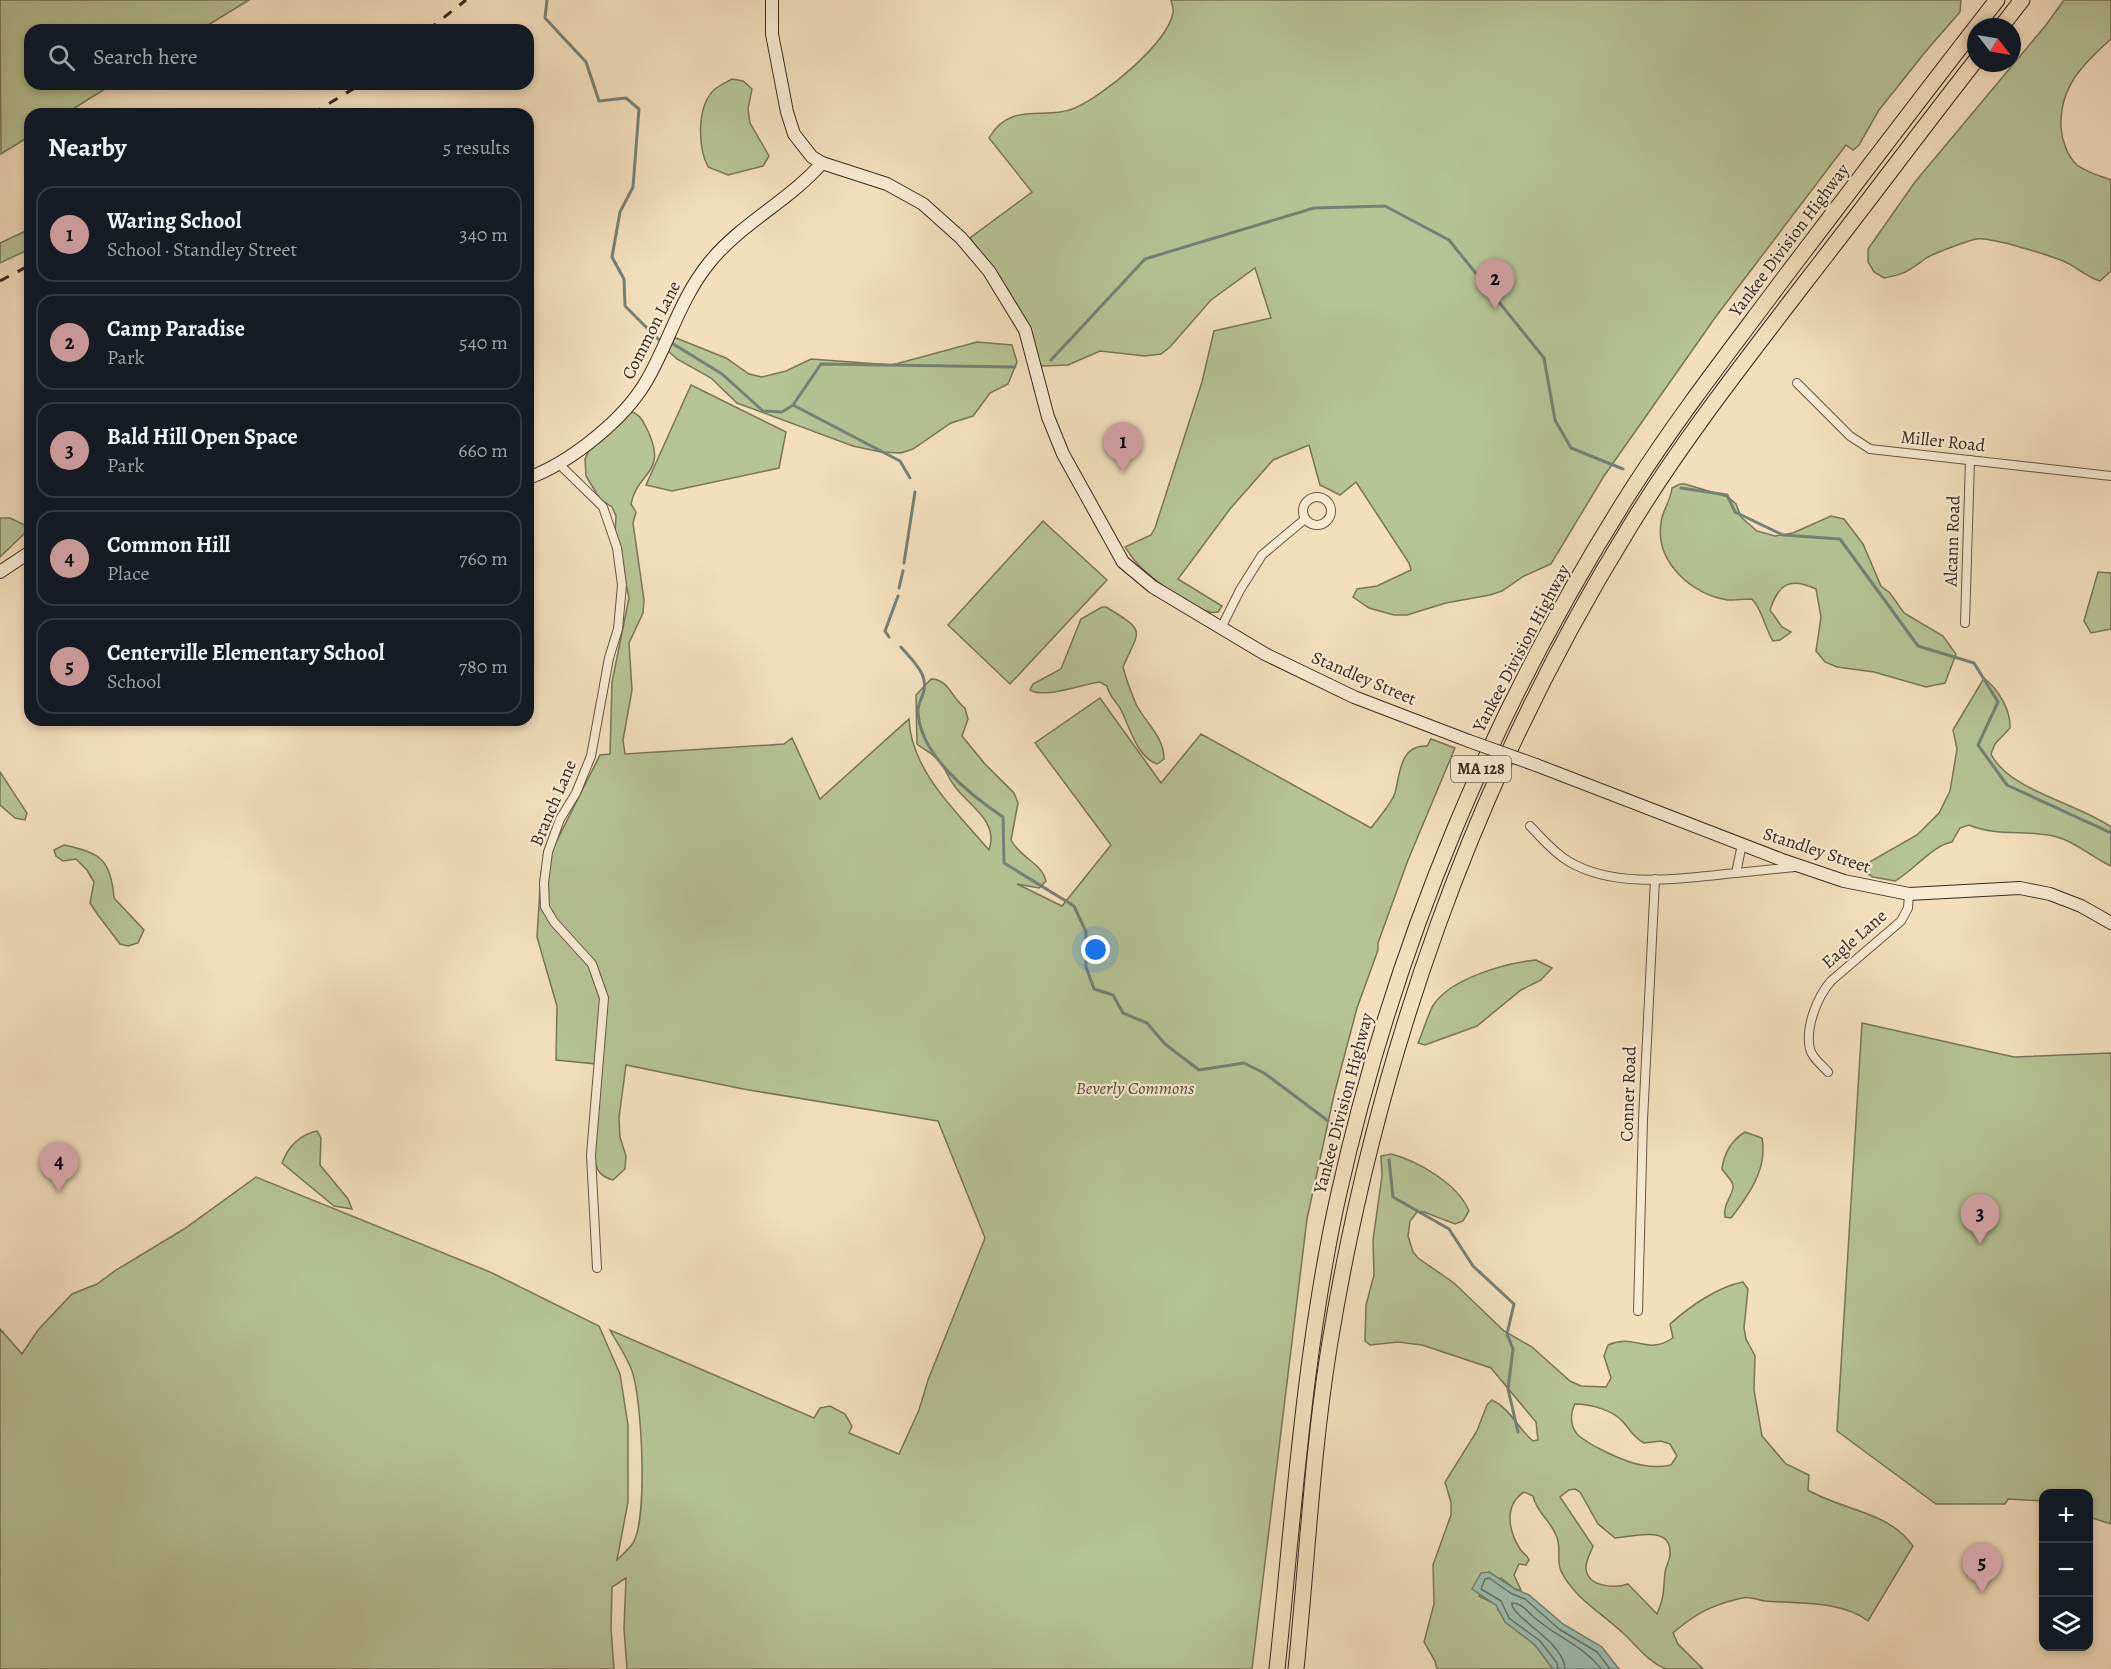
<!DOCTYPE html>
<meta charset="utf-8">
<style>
:root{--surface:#171b24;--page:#242831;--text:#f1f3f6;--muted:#9ea1a6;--line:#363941;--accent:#c59692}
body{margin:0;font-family:Alegreya,serif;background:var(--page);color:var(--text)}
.controls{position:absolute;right:18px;bottom:18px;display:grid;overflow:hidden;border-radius:12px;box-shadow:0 3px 9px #0003}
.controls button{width:54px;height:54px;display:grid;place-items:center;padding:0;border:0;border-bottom:2px solid var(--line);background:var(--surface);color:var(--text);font:30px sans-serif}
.compass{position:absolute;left:1967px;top:18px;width:54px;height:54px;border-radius:50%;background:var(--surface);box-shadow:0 3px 9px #0003;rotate:121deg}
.you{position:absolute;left:1096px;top:950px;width:21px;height:21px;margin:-15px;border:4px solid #fff;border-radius:50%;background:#1a73e8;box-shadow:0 0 0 9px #1a73e833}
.badge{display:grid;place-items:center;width:39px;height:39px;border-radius:50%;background:var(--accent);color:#111;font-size:20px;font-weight:700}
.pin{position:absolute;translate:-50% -50px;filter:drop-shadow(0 2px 3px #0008)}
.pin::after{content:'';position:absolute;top:32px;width:21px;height:18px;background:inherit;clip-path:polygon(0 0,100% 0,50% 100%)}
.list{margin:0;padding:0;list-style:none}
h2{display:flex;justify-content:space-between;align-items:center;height:78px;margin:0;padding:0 24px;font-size:26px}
h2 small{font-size:20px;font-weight:400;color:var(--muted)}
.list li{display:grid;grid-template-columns:39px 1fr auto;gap:18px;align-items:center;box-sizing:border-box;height:96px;margin:0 12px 12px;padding:0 12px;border:2px solid var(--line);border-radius:18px}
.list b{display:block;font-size:22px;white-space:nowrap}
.list p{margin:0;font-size:20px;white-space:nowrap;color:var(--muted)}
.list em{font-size:20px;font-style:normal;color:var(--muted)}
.icon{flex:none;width:33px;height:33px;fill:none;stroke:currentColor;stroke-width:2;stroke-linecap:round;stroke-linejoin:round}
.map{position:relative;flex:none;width:2111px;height:1669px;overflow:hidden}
.search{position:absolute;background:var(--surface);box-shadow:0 3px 9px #0003;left:24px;top:24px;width:510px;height:66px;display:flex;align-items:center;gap:15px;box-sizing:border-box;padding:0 21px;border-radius:18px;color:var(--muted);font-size:22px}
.panel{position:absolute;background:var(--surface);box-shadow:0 3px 9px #0003;left:24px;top:108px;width:510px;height:618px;border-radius:18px}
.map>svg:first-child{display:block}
.green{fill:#b6c394;stroke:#78755a;stroke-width:1.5;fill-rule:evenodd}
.water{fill:#9bbdae;stroke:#748175;stroke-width:1.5}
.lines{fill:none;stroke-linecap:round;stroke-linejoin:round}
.shore{stroke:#6a7266;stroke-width:1.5}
.stream{stroke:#748175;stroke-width:3}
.street-casing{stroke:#685546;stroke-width:10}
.secondary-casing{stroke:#3a271f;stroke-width:14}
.highway-casing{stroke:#3a271f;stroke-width:17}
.street{stroke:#f7ead3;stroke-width:8}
.secondary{stroke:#f7ead3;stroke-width:12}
.highway{stroke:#f3dfbc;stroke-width:15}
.rail{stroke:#3a271f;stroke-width:3;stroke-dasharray:10 10;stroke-linecap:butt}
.secondary-bridge-casing{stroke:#3a271f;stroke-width:14;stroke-linecap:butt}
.secondary-bridge{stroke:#f7ead3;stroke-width:12}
.labels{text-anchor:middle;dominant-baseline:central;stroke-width:4.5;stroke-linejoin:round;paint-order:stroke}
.shield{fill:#f7ead3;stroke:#736255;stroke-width:1.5}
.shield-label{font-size:16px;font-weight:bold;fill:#3a271f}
.street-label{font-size:18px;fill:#3a271f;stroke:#f7ead3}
.park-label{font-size:18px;font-style:italic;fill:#594e3c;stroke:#f7ead3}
</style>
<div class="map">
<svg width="2111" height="1669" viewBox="0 0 2111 1669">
<rect width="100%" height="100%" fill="#f3dfbc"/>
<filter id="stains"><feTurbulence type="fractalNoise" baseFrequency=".00333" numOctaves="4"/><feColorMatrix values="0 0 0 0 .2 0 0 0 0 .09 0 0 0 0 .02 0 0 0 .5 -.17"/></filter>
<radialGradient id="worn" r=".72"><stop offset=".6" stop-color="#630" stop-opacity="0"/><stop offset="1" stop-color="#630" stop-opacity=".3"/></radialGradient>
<g class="green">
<path d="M 0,0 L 249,0 L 200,30 L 30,30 L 30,84 L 113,84 L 65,114 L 30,114 L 30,136 L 1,154 Z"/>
<path d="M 1171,0 L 1961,0 L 1960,12 L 1926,51 L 1879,110 L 1859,145 L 1853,150 L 1846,145 L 1717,315 L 1604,476 L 1551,564 L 1524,576 L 1502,591 L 1490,595 L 1446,603 L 1407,615 L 1394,615 L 1369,608 L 1353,597 L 1357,589 L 1377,586 L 1411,570 L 1409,563 L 1356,482 L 1340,495 L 1320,485 L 1309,445 L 1273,460 L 1230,509 L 1178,579 L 1222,606 L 1218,612 C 1201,617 1148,576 1136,562 C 1132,558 1129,552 1125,547 L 1151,535 L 1155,528 L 1202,382 L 1214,331 L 1271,318 L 1255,268 L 1211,300 L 1170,347 L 1161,354 L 1145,356 L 1100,351 L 1068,365 L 1042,366 L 1037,361 L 1000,280 L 970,238 L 1032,192 L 989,138 C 1010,100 1046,121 1075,108 C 1103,96 1167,44 1173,13 C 1174,9 1172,4 1171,0 Z"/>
<path d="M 2064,0 L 2111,0 L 2111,39 C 2083,64 2059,87 2061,128 C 2062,140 2067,156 2077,165 C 2086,172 2100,176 2111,180 L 2111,271 L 2100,281 C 2086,277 2076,266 2063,261 C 2048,255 1991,237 1977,239 C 1970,240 1931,254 1925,259 C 1908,271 1906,274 1884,278 L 1874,272 L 1868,262 L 1868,249 L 1915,182 L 2046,25 Z"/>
<path d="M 732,79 L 743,81 L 752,89 L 748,109 L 750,123 L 769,156 L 763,166 L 728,175 L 708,167 C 698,147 696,106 715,89 C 720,85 727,82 732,79 Z"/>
<path d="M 30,229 L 30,249 L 0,263 L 0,243 Z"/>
<path d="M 671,336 L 726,358 L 749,374 L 762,377 L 786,371 L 811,359 L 892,365 L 977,342 L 1012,345 L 1017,362 L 1008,384 L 990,393 L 973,416 L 951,423 L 913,449 L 901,453 L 881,452 L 853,446 L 737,403 L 711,378 L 677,359 L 665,348 Z"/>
<path d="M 691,385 L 786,432 L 779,468 L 672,491 L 646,485 Z"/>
<path d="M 630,411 C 638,413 643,420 646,427 C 670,474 637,471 631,504 L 636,512 L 633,523 L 644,600 L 643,613 L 629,643 L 632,690 L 623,740 L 625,754 L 784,744 L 792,738 L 820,799 L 909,719 C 911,771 957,812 989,850 C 999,822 970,806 956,788 C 948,779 947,770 939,761 C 933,753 924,750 917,744 L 916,695 L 931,679 C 949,679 952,699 965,708 L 968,719 L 962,736 L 985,764 L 1014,793 L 1018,803 L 1011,840 C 1020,858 1041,862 1046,881 L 1039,888 L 1017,884 L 1062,906 L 1111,845 L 1035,743 L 1100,698 L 1161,783 L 1201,734 L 1371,828 C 1378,818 1391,805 1395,793 C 1400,774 1400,744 1427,746 L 1431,739 L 1455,748 L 1408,860 L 1378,943 L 1378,950 L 1357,1008 L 1334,1095 L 1307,1219 L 1252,1669 L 627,1669 L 624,1629 L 626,1578 L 612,1587 L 611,1629 L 614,1669 L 0,1669 L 0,1329 L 22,1354 L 38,1330 L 72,1294 L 97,1284 L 116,1270 L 184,1229 L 256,1177 L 490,1272 L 599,1326 L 620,1374 L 628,1425 L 628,1502 L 617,1560 C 622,1555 629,1549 633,1543 C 648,1519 642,1399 632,1371 C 627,1357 617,1343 610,1330 L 814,1418 L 820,1408 L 830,1406 L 845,1414 L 852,1426 L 849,1433 L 899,1454 L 919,1410 L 928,1380 L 985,1238 L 938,1121 L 743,1089 L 626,1065 L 619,1118 L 620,1137 L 626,1156 L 625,1169 L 613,1180 C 607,1178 601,1176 598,1170 C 589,1153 596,1086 596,1064 L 556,1060 L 557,1006 L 537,937 L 541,872 L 600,755 L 610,754 L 612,682 L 629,598 L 615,533 L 616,516 L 612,507 L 600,499 L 586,476 L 585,459 L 590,448 Z"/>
<path d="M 1680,484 L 1685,484 L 1728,497 L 1736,504 L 1741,517 L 1757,531 L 1775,536 L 1793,533 L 1831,516 L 1844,519 L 1863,544 L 1881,586 L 1890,593 L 1904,613 L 1943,636 L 1956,654 L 1945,683 L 1926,687 L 1874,672 L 1837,667 L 1825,662 L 1816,651 L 1821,617 L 1816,589 C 1790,577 1779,583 1770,610 L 1782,627 L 1791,632 L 1780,640 L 1773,641 C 1764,626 1763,611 1752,599 C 1744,599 1736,600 1728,600 C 1692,595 1655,562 1661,523 C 1662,510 1670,504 1672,488 Z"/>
<path d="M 0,518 L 10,518 L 25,525 L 26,532 L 0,557 Z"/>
<path d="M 1043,521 L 1107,580 L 1010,684 L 948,625 Z"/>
<path d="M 2098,572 L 2111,573 L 2111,629 L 2091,633 L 2084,621 Z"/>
<path d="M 1102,607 L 1106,607 C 1147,632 1140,628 1123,667 C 1126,680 1131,692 1136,704 C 1146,724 1164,736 1164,759 L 1157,764 C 1137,757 1130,728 1121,710 C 1116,701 1109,696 1107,686 L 1100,682 C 1083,684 1044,699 1030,690 L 1033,684 L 1061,669 L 1081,619 Z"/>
<path d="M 1984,678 C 1998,689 2011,710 2010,728 L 1995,744 L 1991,754 C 2009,791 2078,803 2111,827 L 2111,866 C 2093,858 2076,842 2057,837 C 2028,829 1997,837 1969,825 L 1960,828 L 1952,842 C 1933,845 1913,871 1895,881 L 1873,877 L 1860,869 L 1864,865 L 1917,835 L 1939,813 L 1950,791 L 1957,749 L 1953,730 Z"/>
<path d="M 0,772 L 27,813 L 25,820 L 15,818 L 0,805 Z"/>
<path d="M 64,845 C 101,853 111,860 114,898 L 144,930 L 138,943 L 128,946 L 120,944 L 98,915 L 90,903 L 94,882 L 87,870 L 76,859 L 63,861 L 56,856 L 54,850 Z"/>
<path d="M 1536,960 L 1552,968 L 1541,980 L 1521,990 L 1477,1026 L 1425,1045 L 1418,1043 C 1423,1032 1429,1011 1434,1004 C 1452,978 1506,963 1536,960 Z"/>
<path d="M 1862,1023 L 2014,1057 L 2111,1053 L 2111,1524 L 2089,1517 L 2088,1494 L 2044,1494 L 2043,1501 L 2008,1499 L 2005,1504 L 1936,1504 L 1837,1431 Z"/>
<path d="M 317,1131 L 321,1138 L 320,1165 L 348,1199 L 352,1209 L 334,1206 L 282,1163 C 288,1147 299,1135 317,1131 Z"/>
<path d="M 1745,1132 L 1762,1138 C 1768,1169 1748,1196 1731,1218 L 1725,1217 C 1722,1204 1735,1193 1733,1185 C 1732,1180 1725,1174 1722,1169 C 1724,1153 1732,1140 1745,1132 Z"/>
<path d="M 1391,1154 C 1418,1161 1458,1184 1469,1211 L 1463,1221 L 1455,1224 L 1424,1212 L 1417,1212 L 1410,1221 L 1408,1236 L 1413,1252 L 1418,1258 L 1454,1283 L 1504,1331 L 1532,1347 L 1570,1381 L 1581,1386 L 1606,1387 L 1611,1378 L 1604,1356 L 1608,1345 C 1636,1333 1646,1356 1673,1338 L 1670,1324 C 1689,1307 1717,1287 1743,1282 L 1748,1289 L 1744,1328 L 1746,1339 L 1755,1356 L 1754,1390 L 1762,1436 L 1786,1464 L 1809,1475 L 1808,1490 C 1843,1511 1887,1510 1913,1546 L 1868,1621 C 1841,1600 1797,1604 1765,1601 C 1757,1600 1750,1596 1742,1598 C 1712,1605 1696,1613 1673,1633 L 1678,1644 L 1703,1669 C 1692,1669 1675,1669 1666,1669 C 1648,1662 1636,1645 1623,1633 C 1603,1614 1574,1598 1561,1571 C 1556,1559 1562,1547 1556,1535 C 1550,1520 1537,1513 1533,1496 L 1524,1492 C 1504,1505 1508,1530 1520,1549 C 1523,1554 1527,1554 1529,1560 L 1526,1565 L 1519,1564 L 1514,1575 L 1521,1590 L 1515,1589 L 1501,1578 L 1479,1596 L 1497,1605 L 1498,1610 L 1535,1645 L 1553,1669 L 1437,1669 L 1435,1661 L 1424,1642 L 1434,1604 L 1433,1565 L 1451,1515 L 1451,1502 L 1445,1482 L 1477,1431 L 1487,1405 L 1492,1400 C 1511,1409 1518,1429 1533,1441 L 1538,1440 L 1536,1422 L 1491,1368 L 1422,1345 L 1398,1342 L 1370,1345 L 1365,1341 L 1366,1305 L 1374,1275 L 1373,1240 L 1382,1176 L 1381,1156 ZM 1575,1404 C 1590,1404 1614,1410 1624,1423 C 1631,1431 1633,1437 1644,1443 L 1661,1441 L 1670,1444 L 1677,1456 L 1671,1465 C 1662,1467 1651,1467 1642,1465 C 1626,1463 1589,1445 1578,1435 C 1570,1427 1570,1413 1575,1404 ZM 1575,1489 L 1580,1492 L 1598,1524 L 1615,1538 C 1632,1537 1672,1524 1670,1554 C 1670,1560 1666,1566 1665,1572 C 1663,1591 1665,1595 1657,1614 L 1628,1584 C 1617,1588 1588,1588 1586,1569 C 1585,1562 1591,1552 1593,1546 L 1560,1497 L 1569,1490 Z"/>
</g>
<path class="water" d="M 1489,1572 L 1515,1589 L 1529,1595 L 1563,1624 L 1602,1647 L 1619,1669 L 1553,1669 L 1535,1645 L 1505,1622 L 1496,1605 L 1472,1589 L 1481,1573 Z"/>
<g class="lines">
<g class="shore">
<path d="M 1558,1669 L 1557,1663 L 1540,1641 L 1509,1618 L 1501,1601 L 1481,1589 L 1485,1579 L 1489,1578 L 1512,1594 L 1525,1599 L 1559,1629 L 1597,1652 L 1610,1669"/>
<path d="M 1565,1669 C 1564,1641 1511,1618 1512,1603 C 1522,1603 1528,1612 1535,1618 C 1555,1636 1585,1647 1601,1669"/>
</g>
<g class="stream">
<path d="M 547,0 L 545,18 L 586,62 L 599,101 L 626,98 L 639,109 L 633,187 L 620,212 L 612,257 L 624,279 L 625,306 L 658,339 L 664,341"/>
<path d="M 670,342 L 722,374 L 763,411 L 782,412 L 793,405 L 821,364 L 1015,367"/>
<path d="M 1051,360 L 1145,259 L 1314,208 L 1385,206 L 1449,240 L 1544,358 L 1555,420 L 1571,448 L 1623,469"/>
<path d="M 793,405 L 900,461 L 910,478"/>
<path d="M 1681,488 L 1727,495 L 1735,512 L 1783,535 L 1840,539 L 1918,646 L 1974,663 L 1998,702 L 1978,745 L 2007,785 L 2111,833"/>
<path d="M 904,563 L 915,492"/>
<path d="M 899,588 L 903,571"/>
<path d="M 889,637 L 885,631 L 898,596"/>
<path d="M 901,647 C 910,658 928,673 924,690 C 923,697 917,705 918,712 C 920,755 970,795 1003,817 L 1004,863 L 1074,906 L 1086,932 L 1086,967 L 1094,989 L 1113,995 L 1123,1013 L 1147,1023 L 1165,1044 L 1199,1070 L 1244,1063 L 1264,1073 L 1339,1129"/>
<path d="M 1389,1160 L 1393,1197 L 1449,1229 L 1473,1266 L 1514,1304 L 1507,1334 L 1513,1349 L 1508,1389 L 1518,1432"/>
</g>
<g class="street-casing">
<g id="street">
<path d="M 1797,383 L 1850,436 L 1870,449 L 2111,476"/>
<path d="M 558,463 L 603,507 L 617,548 L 622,585 L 618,629 L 609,658 L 591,756 L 576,793 L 560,819 L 548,852 L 544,883 L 545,907 L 554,922 L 592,964 L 604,998 L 591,1155 L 597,1268"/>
<circle cx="1317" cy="511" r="14"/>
<path d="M 1965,623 L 1970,460"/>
<path d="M 1221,628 L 1240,590 L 1262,555 L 1305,519"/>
<path d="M 1530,826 C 1542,838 1553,852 1568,861 C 1616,890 1682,878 1736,873 L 1742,844"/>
<path d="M 1736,873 L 1795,867"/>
<path d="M 1828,1072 C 1822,1065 1812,1058 1810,1049 C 1805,1028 1817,997 1831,981 L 1901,921 L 1908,908 L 1909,894"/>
<path d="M 1638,1311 L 1643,1120 L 1655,879"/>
</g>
</g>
<g class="secondary-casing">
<g id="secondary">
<path d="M 772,0 L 772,34 L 787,112 L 794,134 L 812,157 L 822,163 L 887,184 L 923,204 L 961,238 L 989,271 L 1025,330 L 1048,417 L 1063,454 L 1123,562 L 1153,587 L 1265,654 L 1354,697 L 1469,741"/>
<path d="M 528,478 C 570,463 625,419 647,380 C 669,342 680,299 709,263 C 740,224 789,201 822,163"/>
<path d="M 0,572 L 30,552"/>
<path d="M 1536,765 L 1785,861 L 1844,881 L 1909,894 L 2020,888 L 2050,894 L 2081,906 L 2111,923"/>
</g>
</g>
<g class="highway-casing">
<g id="highway">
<path d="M 2001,27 L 2022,0"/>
<path d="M 1277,1669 C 1294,1512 1304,1352 1338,1197 C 1394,945 1495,703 1634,486 C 1681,413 1735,344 1787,274 C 1857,182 1926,91 1997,0"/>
<path d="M 1296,1669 C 1307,1562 1312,1454 1329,1348 C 1376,1058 1474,779 1629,528 C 1682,441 1745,361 1807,280 C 1864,207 1919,133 1976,60"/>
</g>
</g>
<use href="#street" class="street"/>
<use href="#secondary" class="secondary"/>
<use href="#highway" class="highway"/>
<g class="rail">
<path d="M 428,30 L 466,0"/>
<path d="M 312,114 L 361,84"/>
<path d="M 0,281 L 30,265"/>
</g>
<g class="secondary-bridge-casing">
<path id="secondary-bridge" d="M 1469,741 L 1536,765"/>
</g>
<use href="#secondary-bridge" class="secondary-bridge"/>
</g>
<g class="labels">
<rect class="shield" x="1451" y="756" width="60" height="26" rx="4.5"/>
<g class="shield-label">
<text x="1481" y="769">MA 128</text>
</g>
<g class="street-label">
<text transform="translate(1789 240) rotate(-53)">Yankee Division Highway</text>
<text transform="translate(651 330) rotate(-63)">Common Lane</text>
<text transform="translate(1943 441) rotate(6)">Miller Road</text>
<text transform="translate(1952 541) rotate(-88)">Alcann Road</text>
<text transform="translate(1521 648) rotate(-62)">Yankee Division Highway</text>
<text transform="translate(1364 678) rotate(23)">Standley Street</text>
<text transform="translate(553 803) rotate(-67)">Branch Lane</text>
<text transform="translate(1817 850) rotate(18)">Standley Street</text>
<text transform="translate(1854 939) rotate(-41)">Eagle Lane</text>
<text transform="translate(1628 1094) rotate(-88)">Conner Road</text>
<text transform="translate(1343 1103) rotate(-75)">Yankee Division Highway</text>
</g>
<g class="park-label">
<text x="1135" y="1088">Beverly Commons</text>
</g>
</g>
<rect width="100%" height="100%" filter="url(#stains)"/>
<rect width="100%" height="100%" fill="url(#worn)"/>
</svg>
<div class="controls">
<button>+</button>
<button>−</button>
<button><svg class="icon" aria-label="layers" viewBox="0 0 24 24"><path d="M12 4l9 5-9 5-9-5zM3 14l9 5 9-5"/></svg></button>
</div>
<svg class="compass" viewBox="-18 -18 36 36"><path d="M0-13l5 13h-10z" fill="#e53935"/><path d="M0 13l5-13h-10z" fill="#9ea1a6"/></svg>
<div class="you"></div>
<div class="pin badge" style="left:1123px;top:472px">1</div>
<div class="pin badge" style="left:1495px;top:309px">2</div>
<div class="pin badge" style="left:1980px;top:1244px">3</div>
<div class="pin badge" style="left:59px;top:1192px">4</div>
<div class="pin badge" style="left:1982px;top:1593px">5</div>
<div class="search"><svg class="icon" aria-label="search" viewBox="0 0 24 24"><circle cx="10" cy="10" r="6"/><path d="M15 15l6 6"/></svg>Search here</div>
<section class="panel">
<h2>Nearby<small>5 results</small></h2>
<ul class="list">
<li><span class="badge">1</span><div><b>Waring School</b><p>School · Standley Street</p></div><em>340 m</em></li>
<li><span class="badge">2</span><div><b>Camp Paradise</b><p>Park</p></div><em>540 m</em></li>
<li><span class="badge">3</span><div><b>Bald Hill Open Space</b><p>Park</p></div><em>660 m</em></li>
<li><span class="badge">4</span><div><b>Common Hill</b><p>Place</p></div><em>760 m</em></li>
<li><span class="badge">5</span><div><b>Centerville Elementary School</b><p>School</p></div><em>780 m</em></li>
</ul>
</section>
</div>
